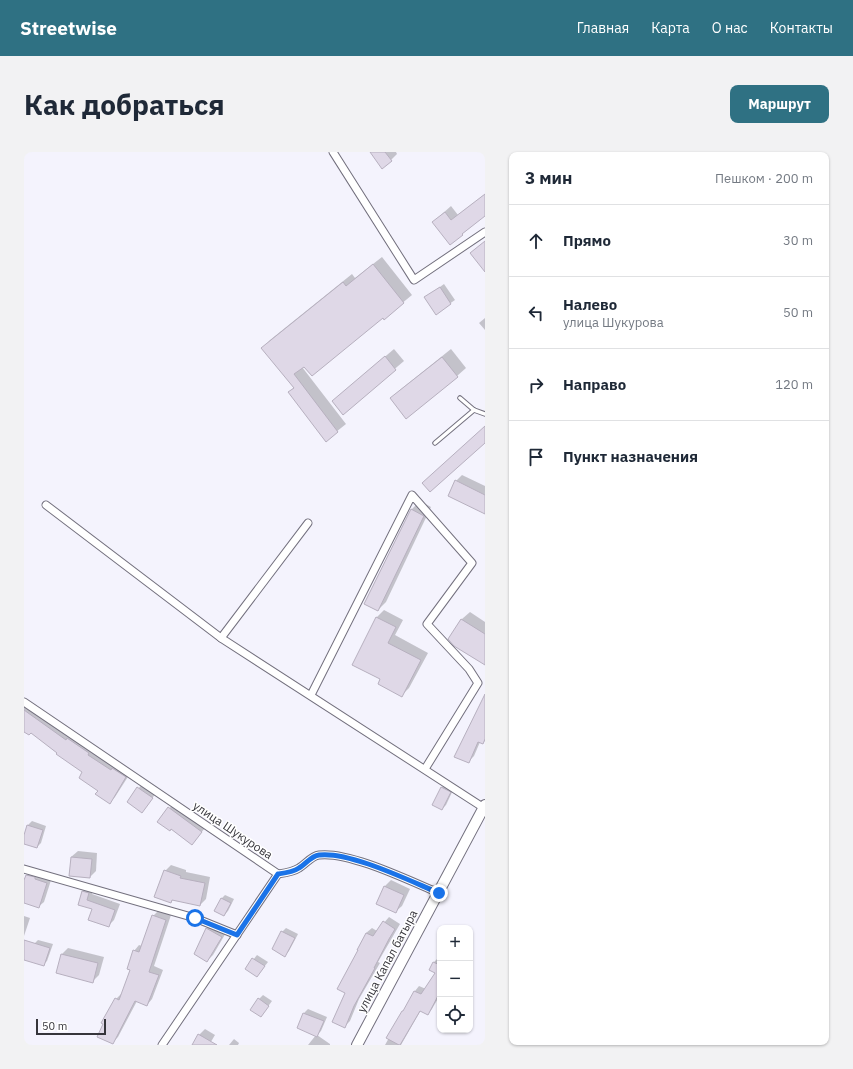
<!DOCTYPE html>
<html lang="ru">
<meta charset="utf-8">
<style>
:root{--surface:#fff;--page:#f2f2f3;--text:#1f2937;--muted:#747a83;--line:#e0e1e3;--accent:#2f7183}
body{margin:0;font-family:"IBM Plex Sans",sans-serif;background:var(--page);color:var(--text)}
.controls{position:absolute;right:12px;bottom:12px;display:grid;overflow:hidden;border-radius:8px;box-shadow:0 1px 3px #0004}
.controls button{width:36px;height:36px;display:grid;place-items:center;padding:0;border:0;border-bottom:1px solid var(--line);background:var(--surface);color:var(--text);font:20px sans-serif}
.scale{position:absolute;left:12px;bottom:10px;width:70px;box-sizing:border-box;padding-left:4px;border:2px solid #36353b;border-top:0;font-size:11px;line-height:14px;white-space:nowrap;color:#36353b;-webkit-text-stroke:3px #fff;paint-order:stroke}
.stop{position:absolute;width:12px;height:12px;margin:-9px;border:3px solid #1a73e8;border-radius:50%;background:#fff}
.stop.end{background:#1a73e8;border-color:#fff;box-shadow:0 1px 4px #0008}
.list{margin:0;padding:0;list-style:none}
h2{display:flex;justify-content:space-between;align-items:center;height:52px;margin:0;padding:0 16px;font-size:17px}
h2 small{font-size:13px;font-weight:400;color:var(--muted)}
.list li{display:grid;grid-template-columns:26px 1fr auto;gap:12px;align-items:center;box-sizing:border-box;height:72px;padding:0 16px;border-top:1px solid var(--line)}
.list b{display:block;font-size:15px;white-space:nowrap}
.list p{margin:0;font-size:13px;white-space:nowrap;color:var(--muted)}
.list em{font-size:13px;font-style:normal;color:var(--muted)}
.icon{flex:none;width:22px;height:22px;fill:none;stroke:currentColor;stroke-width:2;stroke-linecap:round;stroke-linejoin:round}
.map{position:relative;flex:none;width:461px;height:893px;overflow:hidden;border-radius:8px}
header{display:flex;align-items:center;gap:24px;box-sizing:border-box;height:56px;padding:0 20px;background:var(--accent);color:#fff}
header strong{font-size:19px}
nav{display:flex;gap:22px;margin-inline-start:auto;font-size:14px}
.intro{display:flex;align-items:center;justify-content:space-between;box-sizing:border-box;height:96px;padding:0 24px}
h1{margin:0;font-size:28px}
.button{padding:10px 18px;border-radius:8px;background:var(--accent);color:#fff;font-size:14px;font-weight:700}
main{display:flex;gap:24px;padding:0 24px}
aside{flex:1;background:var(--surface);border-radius:8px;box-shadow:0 1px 3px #0004}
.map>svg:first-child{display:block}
.shadow{fill:#0003}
.building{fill:#dfd8e7;stroke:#b7b0bf}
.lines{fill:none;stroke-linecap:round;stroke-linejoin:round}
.service-casing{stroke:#73707e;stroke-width:5.5}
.minor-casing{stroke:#73707e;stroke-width:9}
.secondary-casing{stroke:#73707e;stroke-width:12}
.service{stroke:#fff;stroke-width:3.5}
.minor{stroke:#fff;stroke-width:7}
.secondary{stroke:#fff;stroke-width:10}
.route{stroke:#1a73e8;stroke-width:5}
.labels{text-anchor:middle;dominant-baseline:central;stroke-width:3;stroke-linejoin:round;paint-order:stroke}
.street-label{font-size:12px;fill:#36353b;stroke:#fff}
</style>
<header>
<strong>Streetwise</strong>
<nav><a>Главная</a><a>Карта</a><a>О нас</a><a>Контакты</a></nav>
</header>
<div class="intro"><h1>Как добраться</h1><a class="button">Маршрут</a></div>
<main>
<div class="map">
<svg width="461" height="893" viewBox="0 0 461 893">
<rect width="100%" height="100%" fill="#f4f3fd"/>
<g class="shadow">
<path d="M 347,0 L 372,0 L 373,2 L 367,8 Z"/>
<path d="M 461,42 L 461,63 L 438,82 L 409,70 L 427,54 L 434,63 Z"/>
<path d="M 358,105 L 388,143 L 360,166 L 359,165 L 278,215 L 322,272 L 302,288 L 266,240 L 270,235 L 239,196 L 246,188 L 328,122 L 331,126 Z"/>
<path d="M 420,132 L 431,148 L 412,161 L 402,145 Z"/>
<path d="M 461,166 L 461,178 L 455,171 Z"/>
<path d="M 370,197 L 380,209 L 319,261 L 309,249 Z"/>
<path d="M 427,197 L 442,216 L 433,224 L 368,246 L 376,238 Z"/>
<path d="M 438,323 L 461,334 L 461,361 L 432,329 Z"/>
<path d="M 396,349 L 407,355 L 362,450 L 354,458 L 341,452 L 388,357 Z"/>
<path d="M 360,458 L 379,468 L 371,483 L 404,501 L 385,536 L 377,544 L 358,526 L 352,466 Z"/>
<path d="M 446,460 L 461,470 L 461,512 L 425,487 L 438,467 Z"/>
<path d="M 461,544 L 461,589 L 458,591 L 456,590 L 450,604 L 444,610 Z"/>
<path d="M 0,549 L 107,620 L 91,645 L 86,650 L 59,620 L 7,580 L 0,579 Z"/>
<path d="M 118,632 L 132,641 L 118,660 L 104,650 Z"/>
<path d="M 421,632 L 430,636 L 422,653 L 418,657 L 417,636 Z"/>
<path d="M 149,652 L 181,676 L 168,692 L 147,676 L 135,670 Z"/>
<path d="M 8,669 L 22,674 L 17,691 L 13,695 L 0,691 L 0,686 L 4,673 Z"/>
<path d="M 54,699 L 73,701 L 72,719 L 66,725 L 47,705 Z"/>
<path d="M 147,713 L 162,718 L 162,720 L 186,725 L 182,747 L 176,753 L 149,748 L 147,749 L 141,719 Z"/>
<path d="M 8,718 L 28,725 L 20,750 L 14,755 L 0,750 L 0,727 Z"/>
<path d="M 367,728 L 386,737 L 378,754 L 371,760 L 353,751 L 361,734 Z"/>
<path d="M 64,734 L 70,735 L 68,742 L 96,752 L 90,768 L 84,774 L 69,756 L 55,752 L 58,740 Z"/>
<path d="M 201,743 L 210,747 L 204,759 L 200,763 L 197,747 Z"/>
<path d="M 134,759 L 147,763 L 130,814 L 139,818 L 128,847 L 123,853 L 113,849 L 94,885 L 88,891 L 92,847 L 97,842 L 98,842 L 108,817 L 110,799 L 115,793 L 118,794 L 129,764 Z"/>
<path d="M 0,764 L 6,766 L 0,784 Z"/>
<path d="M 365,765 L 376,772 L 354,810 L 356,811 L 335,847 L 326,869 L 321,874 L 323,841 L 335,798 L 342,781 L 348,776 L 353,779 Z"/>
<path d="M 189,771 L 203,779 L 189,803 L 183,809 L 183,777 Z"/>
<path d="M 262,776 L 274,782 L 265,799 L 261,803 L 249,797 L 258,780 Z"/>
<path d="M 14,788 L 29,792 L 23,809 L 19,813 L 10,792 Z"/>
<path d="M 44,796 L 80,805 L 75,823 L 69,829 L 38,802 Z"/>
<path d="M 233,803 L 244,810 L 233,824 L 222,817 Z"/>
<path d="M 415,805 L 416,806 L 416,843 L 408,857 L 404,862 L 397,858 L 377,893 L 361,893 L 391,839 L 395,834 L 402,837 L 412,821 L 406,818 L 410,810 Z"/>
<path d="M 239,843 L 248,849 L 237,864 L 235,847 Z"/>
<path d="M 284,857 L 303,865 L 297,879 L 293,883 L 306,892 L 306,893 L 284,893 L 292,883 L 280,861 Z"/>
<path d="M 181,877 L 191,883 L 185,893 L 169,893 L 175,883 Z"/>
<path d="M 210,887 L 215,891 L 214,893 L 205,893 Z"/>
</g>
<g class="building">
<path d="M 346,0 L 361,0 L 368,9 L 358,17 Z"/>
<path d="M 461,42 L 461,64 L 438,82 L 439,83 L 426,93 L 408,70 L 421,60 L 427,68 Z"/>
<path d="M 461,89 L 461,120 L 446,101 Z"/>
<path d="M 349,112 L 380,151 L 360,168 L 359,166 L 288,224 L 280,215 L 270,222 L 314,280 L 302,290 L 264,240 L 270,236 L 237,196 L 319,130 L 322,134 Z"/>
<path d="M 416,135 L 427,152 L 412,163 L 400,145 Z"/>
<path d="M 361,204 L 372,218 L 319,263 L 308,249 Z"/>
<path d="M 418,205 L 434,225 L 382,267 L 366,246 Z"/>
<path d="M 461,274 L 461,291 L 406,340 L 398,331 Z"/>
<path d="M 431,328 L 461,343 L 461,362 L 424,344 Z"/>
<path d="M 387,357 L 400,364 L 354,459 L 340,452 Z"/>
<path d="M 352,465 L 372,475 L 364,491 L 397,508 L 378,545 L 354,532 L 356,527 L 328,513 Z"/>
<path d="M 437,467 L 461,482 L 461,513 L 430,494 L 424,487 Z"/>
<path d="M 461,542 L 461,587 L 459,592 L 454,590 L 445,611 L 430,605 Z"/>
<path d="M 0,558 L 42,588 L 43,586 L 65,601 L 64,603 L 87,618 L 88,616 L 102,625 L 86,652 L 71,642 L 74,639 L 55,626 L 58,620 L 32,602 L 33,601 L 7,581 L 5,583 L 0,580 Z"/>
<path d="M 113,635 L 129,646 L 118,661 L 103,650 Z"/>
<path d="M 417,635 L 427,640 L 418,658 L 408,653 Z"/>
<path d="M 144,655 L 178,680 L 168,693 L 147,677 L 146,679 L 133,670 Z"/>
<path d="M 3,673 L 19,678 L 13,696 L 0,692 L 0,683 Z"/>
<path d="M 47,705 L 68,707 L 66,726 L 45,724 Z"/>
<path d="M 140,718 L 157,724 L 156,726 L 181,731 L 176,754 L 148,748 L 147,751 L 130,745 Z"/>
<path d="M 2,723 L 11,725 L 11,727 L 23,731 L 15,756 L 0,751 L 0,728 Z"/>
<path d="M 360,734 L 380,743 L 372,761 L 352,752 Z"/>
<path d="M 58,739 L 65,741 L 63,748 L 91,758 L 85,775 L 64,768 L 68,757 L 54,753 Z"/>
<path d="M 197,746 L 207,751 L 200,764 L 190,759 Z"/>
<path d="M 128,763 L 142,768 L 125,820 L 135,823 L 123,854 L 111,849 L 89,892 L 73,885 L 79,872 L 77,871 L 91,846 L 95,848 L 106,818 L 103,817 L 109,798 L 115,800 Z"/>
<path d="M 359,769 L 371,777 L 365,787 L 350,816 L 351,816 L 330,854 L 321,876 L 308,870 L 321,841 L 313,837 L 334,798 L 333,798 L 342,781 L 349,784 Z"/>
<path d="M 182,776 L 198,785 L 183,810 L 170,802 Z"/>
<path d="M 257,779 L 271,786 L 261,805 L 248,797 Z"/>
<path d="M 0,788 L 26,796 L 20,814 L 0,808 Z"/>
<path d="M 37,802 L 74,811 L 69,831 L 32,821 Z"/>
<path d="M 228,806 L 241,814 L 233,825 L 221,817 Z"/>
<path d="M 409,810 L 416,813 L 416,840 L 404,863 L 396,859 L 376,893 L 375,893 L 362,886 L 378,859 L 379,859 L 390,839 L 397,842 L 411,821 L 405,818 Z"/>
<path d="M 234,846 L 245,854 L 237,865 L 226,858 Z"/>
<path d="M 279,861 L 300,869 L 293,885 L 273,876 Z"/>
<path d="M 174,882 L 193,893 L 168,893 Z"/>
</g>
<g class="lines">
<g class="service-casing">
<g id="service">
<path d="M 436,246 L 450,258 L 461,262"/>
<path d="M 411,291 L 450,258"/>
</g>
</g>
<g class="minor-casing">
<g id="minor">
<path d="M 309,0 L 390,128 L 461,80"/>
<path d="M 22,353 L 197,486"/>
<path d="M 284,371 L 197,486 L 460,656"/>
<path d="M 287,543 L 388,343 L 448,411 L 403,472 L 445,517 L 454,531 L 401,617"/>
<path d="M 0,550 L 254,722"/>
<path d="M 0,717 L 171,766 L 213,783"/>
<path d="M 254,722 C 261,721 269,720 275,716 C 282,712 287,704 295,703 C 325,699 386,729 415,741"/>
<path d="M 138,893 L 254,722"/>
</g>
</g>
<g class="secondary-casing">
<path id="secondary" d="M 333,893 L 461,653"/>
</g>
<use href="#service" class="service"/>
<use href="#minor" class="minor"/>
<use href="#secondary" class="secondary"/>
</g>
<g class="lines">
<path class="route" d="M 171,766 L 213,783 L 254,722 C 261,721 269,720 275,716 C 282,712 287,704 295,703 C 325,699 386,729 415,741"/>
</g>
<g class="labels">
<g class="street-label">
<text transform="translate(209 678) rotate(34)">улица Шукурова</text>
<text transform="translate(363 809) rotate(-62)">улица Капал батыра</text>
</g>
</g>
</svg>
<div class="controls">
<button>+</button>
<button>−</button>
<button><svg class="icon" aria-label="locate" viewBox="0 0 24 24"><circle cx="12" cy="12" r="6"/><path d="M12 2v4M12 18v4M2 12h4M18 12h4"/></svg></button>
</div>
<div class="scale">50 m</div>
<div class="stop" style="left:171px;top:766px"></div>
<div class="stop end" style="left:415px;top:741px"></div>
</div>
<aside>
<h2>3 мин<small>Пешком · 200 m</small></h2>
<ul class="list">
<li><svg class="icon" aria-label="ahead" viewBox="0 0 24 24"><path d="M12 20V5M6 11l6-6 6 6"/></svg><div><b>Прямо</b></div><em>30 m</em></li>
<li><svg class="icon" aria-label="left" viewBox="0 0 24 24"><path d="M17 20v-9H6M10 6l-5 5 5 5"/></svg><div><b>Налево</b><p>улица Шукурова</p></div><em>50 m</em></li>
<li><svg class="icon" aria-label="right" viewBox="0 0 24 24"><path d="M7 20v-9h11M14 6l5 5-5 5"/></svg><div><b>Направо</b></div><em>120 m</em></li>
<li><svg class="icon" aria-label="arrive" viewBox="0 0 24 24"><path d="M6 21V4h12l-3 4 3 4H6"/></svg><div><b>Пункт назначения</b></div></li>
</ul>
</aside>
</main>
